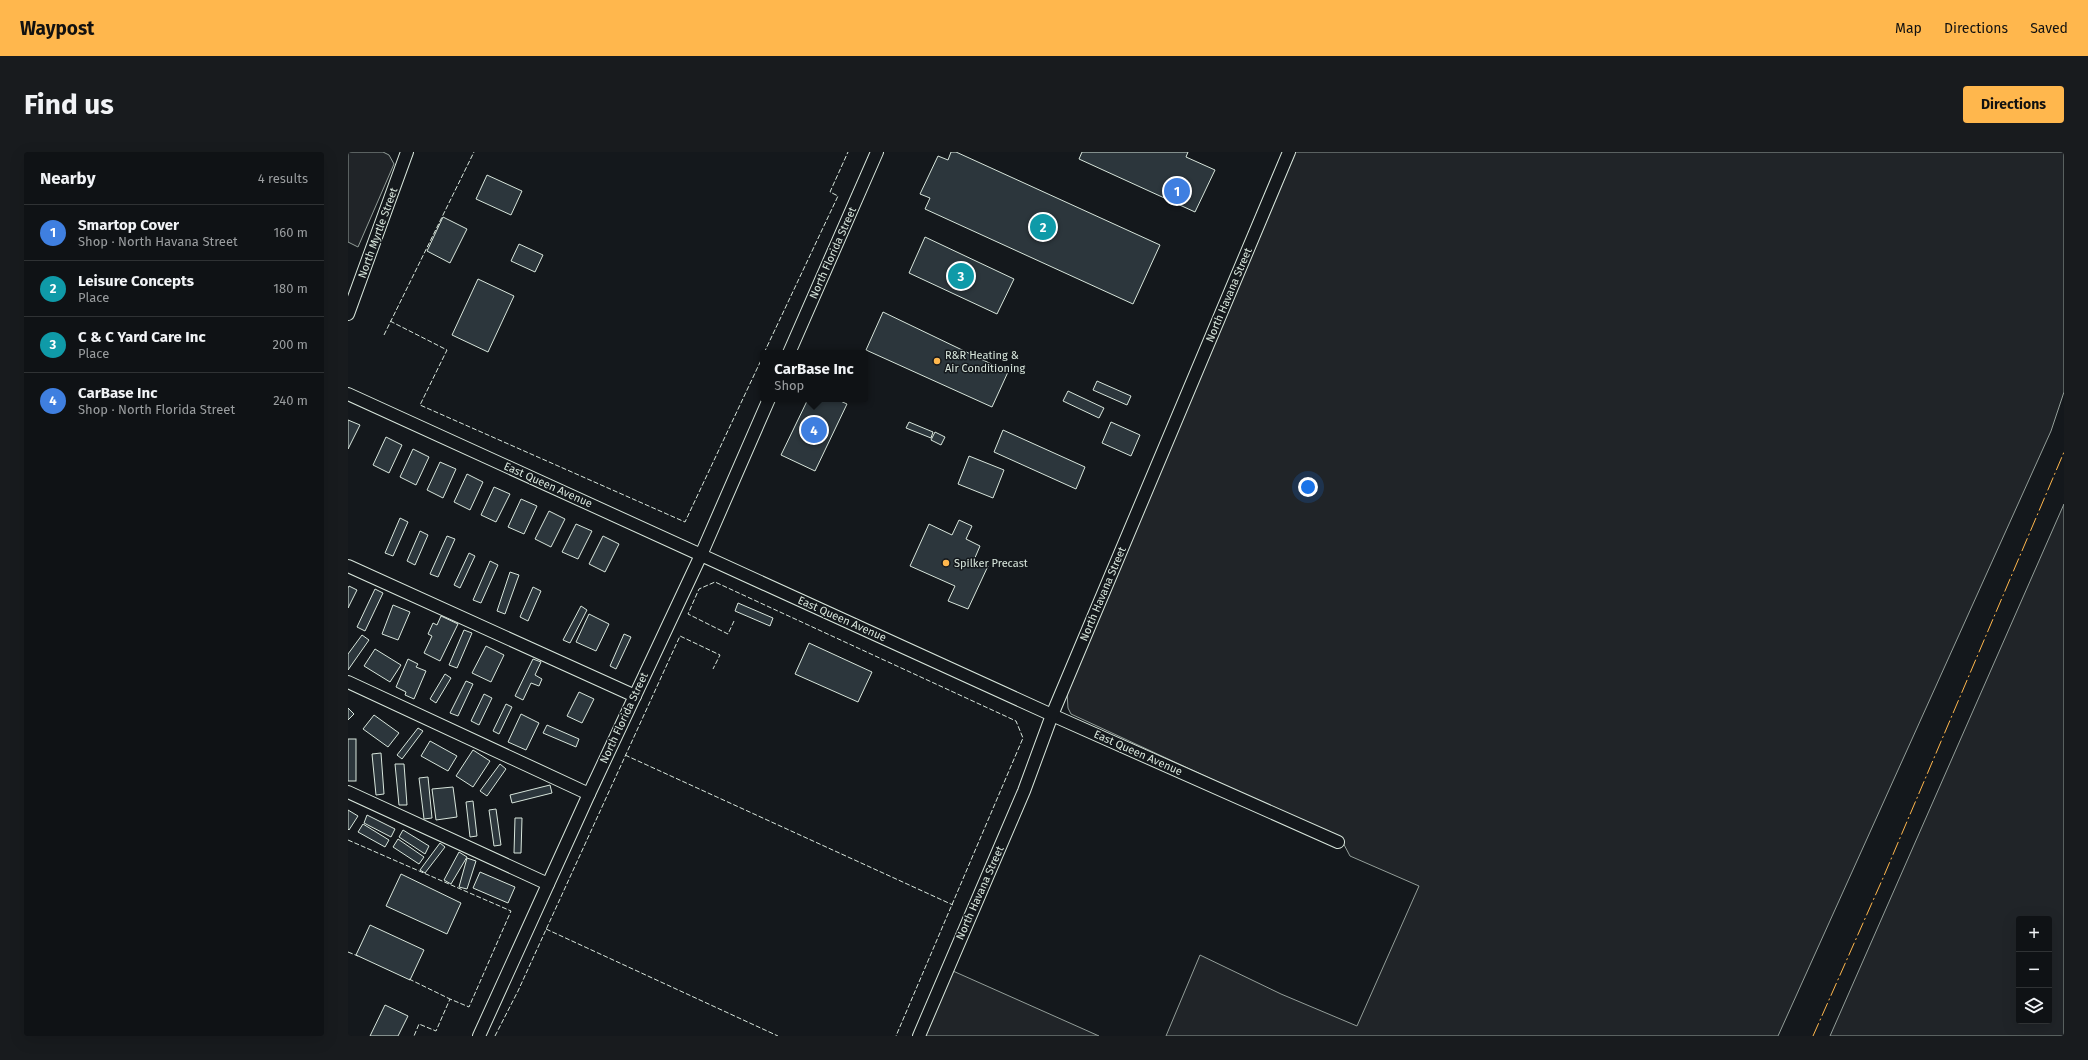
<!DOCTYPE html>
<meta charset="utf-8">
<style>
:root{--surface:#0f1215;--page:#181b1e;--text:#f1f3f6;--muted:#9b9ea0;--line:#2f3234;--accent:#ffb74d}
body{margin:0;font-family:"Fira Sans",sans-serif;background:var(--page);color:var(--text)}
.controls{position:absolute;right:12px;bottom:12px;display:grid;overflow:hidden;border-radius:4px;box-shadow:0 4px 16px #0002}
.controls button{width:36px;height:36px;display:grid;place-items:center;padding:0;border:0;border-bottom:1px solid var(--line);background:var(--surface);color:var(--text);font:20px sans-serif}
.you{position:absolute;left:960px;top:335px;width:14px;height:14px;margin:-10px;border:3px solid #fff;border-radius:50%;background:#1a73e8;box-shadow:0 0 0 6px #1a73e833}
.badge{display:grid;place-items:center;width:26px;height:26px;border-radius:50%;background:var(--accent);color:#fff;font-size:13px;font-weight:700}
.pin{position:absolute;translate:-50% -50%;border:2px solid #fff;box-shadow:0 1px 4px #0006}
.popup{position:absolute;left:412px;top:198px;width:108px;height:52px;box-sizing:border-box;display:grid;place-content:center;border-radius:4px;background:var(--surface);filter:drop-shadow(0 1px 3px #0005);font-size:13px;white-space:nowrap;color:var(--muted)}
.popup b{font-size:15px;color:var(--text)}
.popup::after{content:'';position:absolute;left:50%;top:100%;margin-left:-8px;border:8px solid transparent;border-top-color:var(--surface)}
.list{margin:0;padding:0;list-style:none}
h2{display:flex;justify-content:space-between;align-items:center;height:52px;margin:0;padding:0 16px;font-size:17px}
h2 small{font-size:13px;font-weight:400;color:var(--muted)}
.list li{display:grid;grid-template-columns:26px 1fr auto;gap:12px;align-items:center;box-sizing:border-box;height:56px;padding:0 16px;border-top:1px solid var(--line)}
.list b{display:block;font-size:15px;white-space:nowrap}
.list p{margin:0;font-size:13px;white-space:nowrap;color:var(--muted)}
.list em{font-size:13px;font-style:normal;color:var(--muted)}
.icon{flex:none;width:22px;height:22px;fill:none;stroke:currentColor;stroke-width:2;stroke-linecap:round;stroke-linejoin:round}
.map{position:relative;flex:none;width:1716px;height:884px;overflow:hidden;border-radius:4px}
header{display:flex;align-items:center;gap:24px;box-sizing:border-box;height:56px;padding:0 20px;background:var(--accent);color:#111}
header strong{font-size:19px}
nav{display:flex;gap:22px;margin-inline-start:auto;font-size:14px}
.intro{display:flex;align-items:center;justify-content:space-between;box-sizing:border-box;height:96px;padding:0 24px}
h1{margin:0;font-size:28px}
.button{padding:10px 18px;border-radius:4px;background:var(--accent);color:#111;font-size:14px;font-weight:700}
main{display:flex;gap:24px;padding:0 24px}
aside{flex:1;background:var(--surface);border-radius:4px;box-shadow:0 4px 16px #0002}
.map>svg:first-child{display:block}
.green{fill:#202428;stroke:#939e99;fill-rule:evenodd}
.building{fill:#2c363c;stroke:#d8e6dc}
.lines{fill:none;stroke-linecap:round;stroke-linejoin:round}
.street-casing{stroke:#d8e6dc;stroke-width:14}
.street{stroke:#14181c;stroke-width:12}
.fence{stroke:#d8e6dc;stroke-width:1;stroke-dasharray:5 2;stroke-linecap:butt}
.power{stroke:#ffb74d;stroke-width:1;stroke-dasharray:14 3 2 3;stroke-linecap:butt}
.poi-dot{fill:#ffb74d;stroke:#14181c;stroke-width:1.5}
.labels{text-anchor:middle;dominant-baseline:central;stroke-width:3;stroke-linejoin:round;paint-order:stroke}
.street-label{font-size:11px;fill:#d8e6dc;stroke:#14181c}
.poi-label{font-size:11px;fill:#d8e6dc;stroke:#14181c;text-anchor:start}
</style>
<header>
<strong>Waypost</strong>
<nav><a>Map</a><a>Directions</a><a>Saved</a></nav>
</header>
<div class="intro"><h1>Find us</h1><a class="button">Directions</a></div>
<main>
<aside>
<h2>Nearby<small>4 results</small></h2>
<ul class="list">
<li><span class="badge" style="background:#3f7fe0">1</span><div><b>Smartop Cover</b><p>Shop · North Havana Street</p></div><em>160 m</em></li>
<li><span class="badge" style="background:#0f9aa8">2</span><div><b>Leisure Concepts</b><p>Place</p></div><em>180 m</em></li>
<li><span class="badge" style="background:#0f9aa8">3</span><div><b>C &amp; C Yard Care Inc</b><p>Place</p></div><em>200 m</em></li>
<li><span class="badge" style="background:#3f7fe0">4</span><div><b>CarBase Inc</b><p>Shop · North Florida Street</p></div><em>240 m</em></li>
</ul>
</aside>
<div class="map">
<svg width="1716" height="884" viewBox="0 0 1716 884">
<rect width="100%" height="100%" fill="#14181c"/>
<g class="green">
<path d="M 0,0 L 35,0 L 41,3 L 46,12 L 10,95 L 0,90 Z"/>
<path d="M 946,0 L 1716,0 L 1716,240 L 1703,279 L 1430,884 L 818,884 L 852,803 L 933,842 L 1009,874 L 1071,734 L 1002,704 L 993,687 L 723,562 L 720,556 L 719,541 Z"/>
<path d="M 1716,352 L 1716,884 L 1482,884 ZM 1671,767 L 1701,767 L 1701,869 L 1671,869 Z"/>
<path d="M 605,819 L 751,884 L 576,884 Z"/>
</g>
<g class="building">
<path d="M 603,0 L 608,0 L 812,93 L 785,152 L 577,57 L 582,46 L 572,42 L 590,4 L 600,8 Z"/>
<path d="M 734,0 L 840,0 L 838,5 L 867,18 L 847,60 L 731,7 Z"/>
<path d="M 139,23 L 174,39 L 163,63 L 128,47 Z"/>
<path d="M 95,65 L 119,77 L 102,111 L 79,99 Z"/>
<path d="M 577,85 L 666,127 L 649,162 L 561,121 Z"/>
<path d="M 171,92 L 195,103 L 187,120 L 163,109 Z"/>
<path d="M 130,127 L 166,144 L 140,200 L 104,183 Z"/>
<path d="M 535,160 L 660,220 L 644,255 L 518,198 Z"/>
<path d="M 749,229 L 783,244 L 779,253 L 745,238 Z"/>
<path d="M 720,239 L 756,256 L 751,266 L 715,249 Z"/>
<path d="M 460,247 L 488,247 L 499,252 L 467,319 L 433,303 Z"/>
<path d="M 0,268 L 12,273 L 0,297 Z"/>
<path d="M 561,270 L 585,280 L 583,286 L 558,276 Z"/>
<path d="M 763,270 L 792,283 L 783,304 L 754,291 Z"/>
<path d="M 655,278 L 737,315 L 728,337 L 646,300 Z"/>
<path d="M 587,280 L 597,285 L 593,293 L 583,288 Z"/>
<path d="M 38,285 L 54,293 L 41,321 L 25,313 Z"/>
<path d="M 65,297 L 81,305 L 68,333 L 52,325 Z"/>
<path d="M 621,304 L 656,318 L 645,346 L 610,332 Z"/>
<path d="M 92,310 L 108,317 L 95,346 L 79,338 Z"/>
<path d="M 119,322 L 135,330 L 122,358 L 106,350 Z"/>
<path d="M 146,335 L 162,342 L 148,370 L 133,363 Z"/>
<path d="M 173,347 L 189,354 L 176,382 L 160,375 Z"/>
<path d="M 201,359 L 217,367 L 203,395 L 187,387 Z"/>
<path d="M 52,366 L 60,370 L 45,404 L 37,401 Z"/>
<path d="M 611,368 L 624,374 L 618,387 L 632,394 L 626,408 L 640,414 L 620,457 L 600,449 L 607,434 L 562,414 L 581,372 L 604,383 Z"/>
<path d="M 228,372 L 244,379 L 230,407 L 214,400 Z"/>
<path d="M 72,379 L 80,383 L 67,413 L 59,409 Z"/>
<path d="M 99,384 L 107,387 L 90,425 L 82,422 Z"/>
<path d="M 255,384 L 271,392 L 257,420 L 241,412 Z"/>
<path d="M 121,401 L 127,404 L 112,436 L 106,433 Z"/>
<path d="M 142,409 L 150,413 L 133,451 L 125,448 Z"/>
<path d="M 162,420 L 171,423 L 157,462 L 149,459 Z"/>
<path d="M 1,434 L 9,438 L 0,456 L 0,436 Z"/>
<path d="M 185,435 L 193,439 L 180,469 L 172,465 Z"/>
<path d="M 27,437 L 35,441 L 17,479 L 9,475 Z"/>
<path d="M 390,451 L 425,466 L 422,474 L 387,459 Z"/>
<path d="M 45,453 L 62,460 L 50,488 L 34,482 Z"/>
<path d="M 233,454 L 239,458 L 222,491 L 215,488 Z"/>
<path d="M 241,462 L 261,472 L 248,499 L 228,490 Z"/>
<path d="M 93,464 L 110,472 L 92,509 L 76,501 L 84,484 L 80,482 L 85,471 L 89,473 Z"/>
<path d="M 116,478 L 124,481 L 109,516 L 101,513 Z"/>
<path d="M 276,482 L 283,485 L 268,517 L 262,514 Z"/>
<path d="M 14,483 L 21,488 L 0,518 L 0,502 Z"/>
<path d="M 461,491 L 524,520 L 510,550 L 447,522 Z"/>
<path d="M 138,494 L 156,503 L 143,530 L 124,521 Z"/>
<path d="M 27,497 L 53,513 L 42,530 L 16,514 Z"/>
<path d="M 60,507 L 70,512 L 68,515 L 78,519 L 66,547 L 57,543 L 58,540 L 48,535 Z"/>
<path d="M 185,507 L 193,510 L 187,523 L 194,527 L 191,534 L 183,531 L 175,548 L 167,544 Z"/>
<path d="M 97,522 L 103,526 L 88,551 L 82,547 Z"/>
<path d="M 118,529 L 125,532 L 110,564 L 102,561 Z"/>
<path d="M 231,540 L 246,547 L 234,571 L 219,564 Z"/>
<path d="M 136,542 L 144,546 L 131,573 L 123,569 Z"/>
<path d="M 158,552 L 164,555 L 151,582 L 145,579 Z"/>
<path d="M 0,556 L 6,562 L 0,568 Z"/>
<path d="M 173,562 L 191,571 L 178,598 L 160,590 Z"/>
<path d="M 26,563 L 51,581 L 40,595 L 15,577 Z"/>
<path d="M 199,573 L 231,587 L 228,595 L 195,581 Z"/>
<path d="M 70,576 L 75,579 L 54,607 L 49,603 Z"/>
<rect x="0" y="587" width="8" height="42"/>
<path d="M 82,589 L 109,604 L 100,619 L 73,604 Z"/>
<path d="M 125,598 L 142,609 L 125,635 L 108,624 Z"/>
<path d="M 33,601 L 36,642 L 28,643 L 24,602 Z"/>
<path d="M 47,612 L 56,612 L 59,653 L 51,653 Z"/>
<path d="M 152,612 L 158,617 L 139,644 L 132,639 Z"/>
<path d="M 80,625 L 84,666 L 76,667 L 71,626 Z"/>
<path d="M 202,633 L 204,641 L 164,651 L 162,643 Z"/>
<path d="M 105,635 L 109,665 L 88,668 L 84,637 Z"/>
<path d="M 125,649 L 129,684 L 122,685 L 118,650 Z"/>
<path d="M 148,657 L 153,693 L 146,694 L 141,658 Z"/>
<path d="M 0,658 L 10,664 L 1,678 L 0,677 Z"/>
<path d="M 19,663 L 47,677 L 43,685 L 16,671 Z"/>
<path d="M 167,666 L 174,666 L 173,701 L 166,701 Z"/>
<path d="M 15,672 L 41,688 L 37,695 L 10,680 Z"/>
<path d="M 55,678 L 81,694 L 77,702 L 51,685 Z"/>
<path d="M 50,687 L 76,705 L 71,712 L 45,695 Z"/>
<path d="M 92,691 L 97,695 L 77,721 L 72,718 Z"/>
<path d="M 111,700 L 119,705 L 103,732 L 96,728 Z"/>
<path d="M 119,706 L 128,709 L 119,737 L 111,735 Z"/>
<path d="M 132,720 L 167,735 L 160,751 L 125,736 Z"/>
<path d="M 53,722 L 113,751 L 99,782 L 38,754 Z"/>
<path d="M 22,773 L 76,798 L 62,828 L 8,803 Z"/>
<path d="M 37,853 L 60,864 L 50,884 L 22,884 Z"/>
</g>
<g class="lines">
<g class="street-casing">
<g id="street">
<path d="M 0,162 L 59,0"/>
<path d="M 441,201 L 529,0"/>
<path d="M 0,242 L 704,563 L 990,690"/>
<path d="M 0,414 L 287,544"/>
<path d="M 0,530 L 241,642"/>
<path d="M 0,640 L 200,732"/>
<path d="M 131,884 L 241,642 L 353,403 L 421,247"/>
<path d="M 571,884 L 676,639 L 704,563 L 941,0"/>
</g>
</g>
<use href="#street" class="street"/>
<g class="fence">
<path d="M 42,169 L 99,198 L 72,253 L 337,370 L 415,204"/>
<path d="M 36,183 L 126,0"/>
<path d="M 416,201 L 490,44 L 482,40 L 500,0"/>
<path d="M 386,469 L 380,482 L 340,462 L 351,437 L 367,430 L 668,569 L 675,586 L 548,884"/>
<path d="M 277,603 L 605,753"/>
<path d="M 0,688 L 163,759 L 121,855 L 102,847 L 88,879 L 71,872 L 66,884"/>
<path d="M 198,777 L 430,884"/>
<path d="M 0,800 L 10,804"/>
<path d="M 61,827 L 102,847"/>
<path d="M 147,884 L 170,839 L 332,484 L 372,503 L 365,517"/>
</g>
<path class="power" d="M 1465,884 L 1535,726 L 1716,300"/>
</g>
<g class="poi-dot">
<circle cx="589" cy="209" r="4"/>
<circle cx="598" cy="411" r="4"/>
</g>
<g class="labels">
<g class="street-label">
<text transform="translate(30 81) rotate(-70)">North Myrtle Street</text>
<text transform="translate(485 101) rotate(-66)">North Florida Street</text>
<text transform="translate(881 143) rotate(-67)">North Havana Street</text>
<text transform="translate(200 333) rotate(24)">East Queen Avenue</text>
<text transform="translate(755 442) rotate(-67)">North Havana Street</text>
<text transform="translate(494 467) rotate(24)">East Queen Avenue</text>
<text transform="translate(276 566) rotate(-65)">North Florida Street</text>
<text transform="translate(790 601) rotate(24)">East Queen Avenue</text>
<text transform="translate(632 741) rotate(-66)">North Havana Street</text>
</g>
<g class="poi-label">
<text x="597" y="203">R&amp;R Heating &amp;<tspan x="597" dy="13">Air Conditioning</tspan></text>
<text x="606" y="411">Spilker Precast</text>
</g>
</g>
</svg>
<div class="controls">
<button>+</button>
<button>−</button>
<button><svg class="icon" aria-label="layers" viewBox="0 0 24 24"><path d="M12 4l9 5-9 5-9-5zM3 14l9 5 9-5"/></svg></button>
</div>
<div class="you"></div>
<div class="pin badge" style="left:829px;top:39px;background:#3f7fe0">1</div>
<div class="pin badge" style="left:695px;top:75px;background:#0f9aa8">2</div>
<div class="pin badge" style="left:613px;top:124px;background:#0f9aa8">3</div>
<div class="pin badge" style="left:466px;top:278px;background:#3f7fe0">4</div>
<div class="popup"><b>CarBase Inc</b>Shop</div>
</div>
</main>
